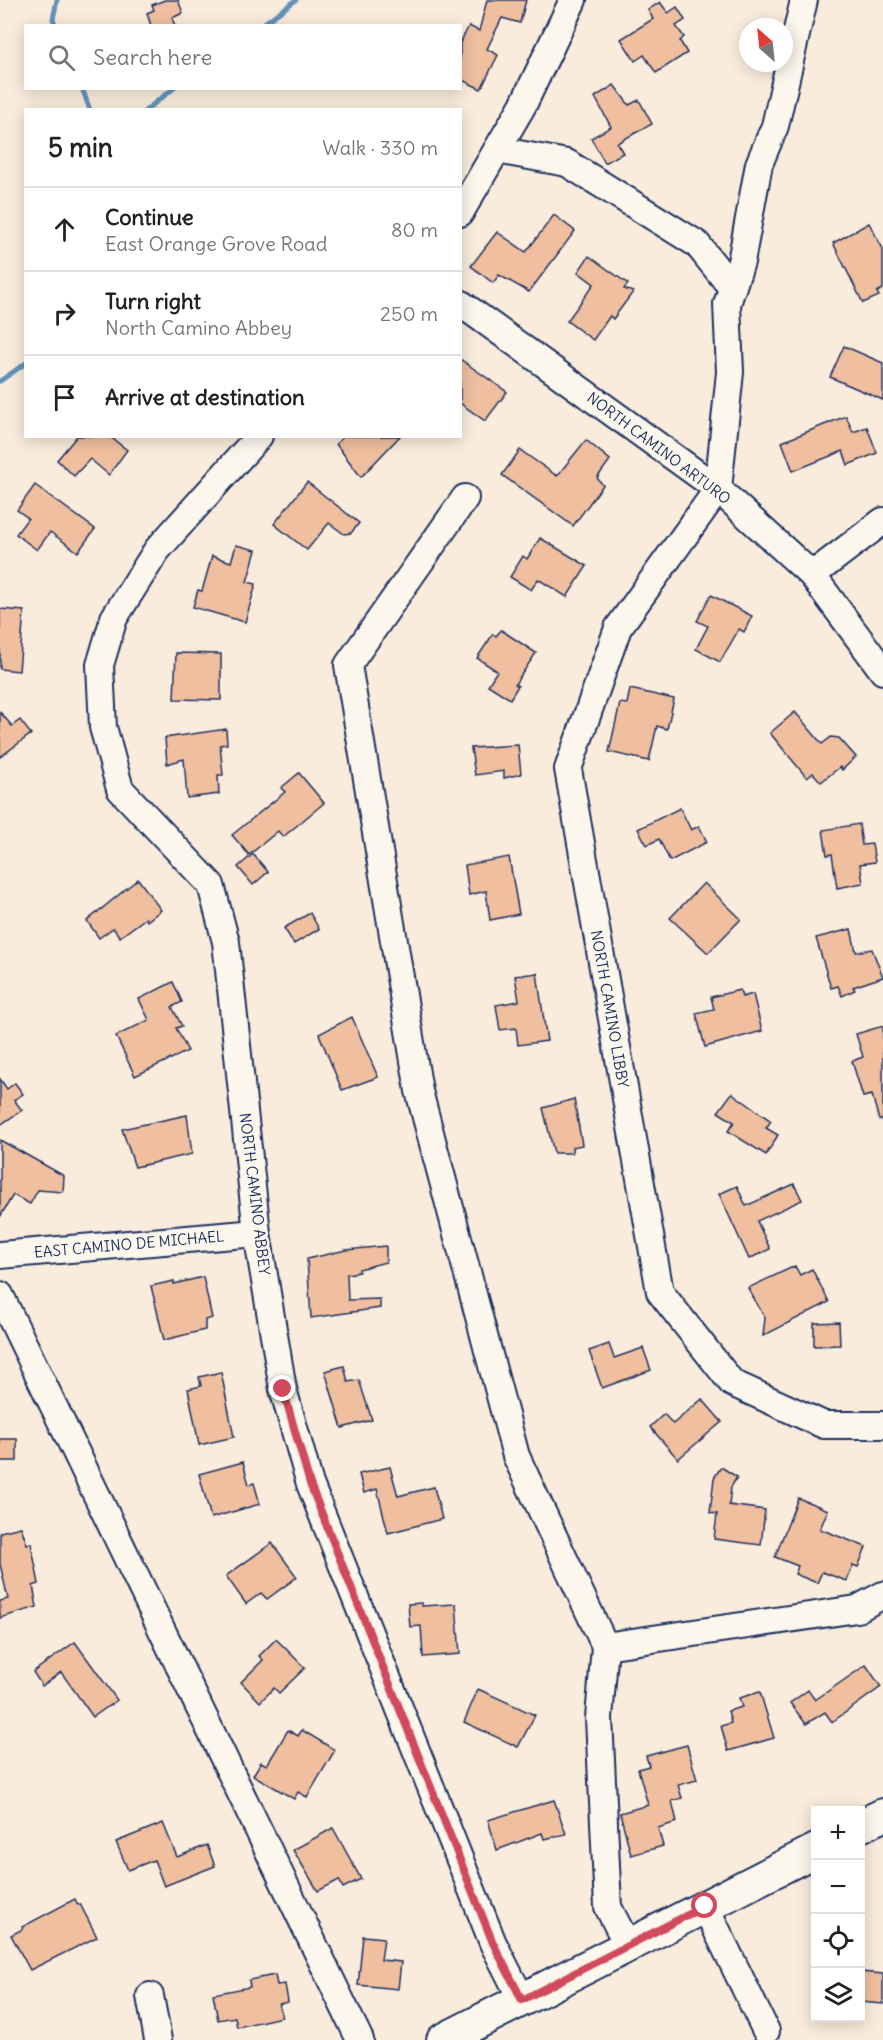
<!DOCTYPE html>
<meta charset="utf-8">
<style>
:root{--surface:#fff;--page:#f6f6f6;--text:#222;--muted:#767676;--line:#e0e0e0}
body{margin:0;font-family:Delius,sans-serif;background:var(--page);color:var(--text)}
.controls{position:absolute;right:18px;bottom:18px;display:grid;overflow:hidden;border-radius:0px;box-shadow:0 3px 15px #0003}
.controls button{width:54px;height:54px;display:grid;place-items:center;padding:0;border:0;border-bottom:2px solid var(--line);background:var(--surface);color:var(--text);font:30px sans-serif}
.compass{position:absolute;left:739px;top:18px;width:54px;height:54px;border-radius:50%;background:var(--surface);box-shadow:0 3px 15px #0003;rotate:333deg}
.stop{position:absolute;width:18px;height:18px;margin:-14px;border:4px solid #d1495b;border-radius:50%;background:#fff}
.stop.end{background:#d1495b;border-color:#fff;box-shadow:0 2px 6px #0008}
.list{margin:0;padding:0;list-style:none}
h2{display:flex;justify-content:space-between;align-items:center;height:78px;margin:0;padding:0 24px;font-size:26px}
h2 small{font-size:20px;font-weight:400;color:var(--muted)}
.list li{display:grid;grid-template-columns:39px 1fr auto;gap:18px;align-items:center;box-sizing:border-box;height:84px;padding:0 24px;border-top:2px solid var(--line)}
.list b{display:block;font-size:22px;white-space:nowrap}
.list p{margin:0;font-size:20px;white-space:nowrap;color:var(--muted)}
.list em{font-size:20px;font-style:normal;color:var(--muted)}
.icon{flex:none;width:33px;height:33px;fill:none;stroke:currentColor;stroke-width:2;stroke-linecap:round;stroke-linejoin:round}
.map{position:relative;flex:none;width:883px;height:2040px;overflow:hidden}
.search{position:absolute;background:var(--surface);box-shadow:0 3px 15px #0003;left:24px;top:24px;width:438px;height:66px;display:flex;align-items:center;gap:15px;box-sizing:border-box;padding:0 21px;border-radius:0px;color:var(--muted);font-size:22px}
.panel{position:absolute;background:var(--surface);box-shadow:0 3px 15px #0003;left:24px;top:108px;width:438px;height:330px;border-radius:0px}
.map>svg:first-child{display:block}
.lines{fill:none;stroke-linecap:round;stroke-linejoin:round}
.stream{stroke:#6292b8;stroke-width:5}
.building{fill:#efbf9f;stroke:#1b2f5e;stroke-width:1.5}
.minor-casing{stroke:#1b2f5e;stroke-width:30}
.major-casing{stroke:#1b2f5e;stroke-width:36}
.minor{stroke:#fbf7ec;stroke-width:26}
.major{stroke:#fbf7ec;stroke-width:32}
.route{stroke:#d1495b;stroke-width:8}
.labels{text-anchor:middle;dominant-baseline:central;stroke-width:5;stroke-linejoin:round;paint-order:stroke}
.street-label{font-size:15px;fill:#1b2f5e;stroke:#fbf7ec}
</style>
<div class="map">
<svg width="883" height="2040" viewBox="0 0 883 2040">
<rect width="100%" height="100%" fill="#f9ecdd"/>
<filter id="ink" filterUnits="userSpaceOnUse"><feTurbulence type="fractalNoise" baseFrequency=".0167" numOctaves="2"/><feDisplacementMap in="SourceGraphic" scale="12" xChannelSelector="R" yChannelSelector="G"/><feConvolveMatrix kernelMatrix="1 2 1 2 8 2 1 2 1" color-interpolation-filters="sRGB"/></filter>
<g filter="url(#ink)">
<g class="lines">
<g class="stream">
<path d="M 56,26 L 53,19 L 57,0"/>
<path d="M 260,26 L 296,0"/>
<path d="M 82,88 L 90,110"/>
<path d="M 146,110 L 174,88"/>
<path d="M 0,381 L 26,363"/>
</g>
</g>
<g class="building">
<path d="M 165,0 L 178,0 L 183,13 L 172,18 L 175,26 L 151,26 L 147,13 L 154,10 L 152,5 Z"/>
<path d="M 487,0 L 526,0 L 520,23 L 502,18 L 487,49 L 498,55 L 481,89 L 460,79 L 460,43 L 469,26 L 479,31 Z"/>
<path d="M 660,2 L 668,13 L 677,7 L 685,20 L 676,26 L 684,37 L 680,41 L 687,53 L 656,73 L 644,55 L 635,61 L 621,39 L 653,19 L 648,10 Z"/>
<path d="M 614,85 L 629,105 L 639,100 L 652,124 L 617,143 L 623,153 L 605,163 L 591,138 L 611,127 L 595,97 Z"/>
<path d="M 554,215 L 575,231 L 529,292 L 499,275 L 493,283 L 471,266 L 497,232 L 526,252 Z"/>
<path d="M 869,223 L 883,249 L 883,289 L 877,292 L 879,296 L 863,303 L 833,243 Z"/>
<path d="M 589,256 L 628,284 L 624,289 L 633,292 L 613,319 L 610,316 L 593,340 L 567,321 L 594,284 L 578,272 Z"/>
<path d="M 844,346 L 883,363 L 883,400 L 830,377 Z"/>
<path d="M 460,359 L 507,392 L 485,421 L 460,403 Z"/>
<path d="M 846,416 L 853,432 L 867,427 L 877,453 L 848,465 L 843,451 L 793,471 L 782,442 Z"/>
<path d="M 77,436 L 109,436 L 127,450 L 109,475 L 90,459 L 74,476 L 57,460 Z"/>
<path d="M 344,436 L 400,436 L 361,477 L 336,444 Z"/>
<path d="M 586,440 L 610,460 L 597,478 L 603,485 L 573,526 L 502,475 L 520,450 L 557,476 Z"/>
<path d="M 307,482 L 359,523 L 351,533 L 344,534 L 329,523 L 307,550 L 274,524 Z"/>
<path d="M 35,485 L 95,529 L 78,552 L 50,532 L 37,550 L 16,534 L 28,518 L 17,510 Z"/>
<path d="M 540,538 L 587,566 L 567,597 L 538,579 L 531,590 L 510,577 L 523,556 L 527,559 Z"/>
<path d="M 236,545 L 256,550 L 247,582 L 256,584 L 245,622 L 193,607 L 198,590 L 202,591 L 212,556 L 231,562 Z"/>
<path d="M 711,595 L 752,616 L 744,632 L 739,629 L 720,662 L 696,649 L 708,626 L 697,621 Z"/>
<path d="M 0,609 L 24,611 L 19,671 L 0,669 Z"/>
<path d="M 501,630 L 536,653 L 515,684 L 518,686 L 510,699 L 488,685 L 497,671 L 477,658 L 493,634 L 496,636 Z"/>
<path d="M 176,653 L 221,654 L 221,700 L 174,699 Z"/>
<path d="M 630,689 L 674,699 L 667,729 L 657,726 L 649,761 L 609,752 L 620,703 L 627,704 Z"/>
<path d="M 0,712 L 12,726 L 20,720 L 31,734 L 0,757 Z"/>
<path d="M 795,712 L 822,744 L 831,737 L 839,738 L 856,757 L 842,770 L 840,767 L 821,782 L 813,773 L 807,778 L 770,733 Z"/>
<path d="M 226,729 L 227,744 L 220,745 L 223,775 L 218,775 L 219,794 L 187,798 L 184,759 L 167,764 L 165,738 Z"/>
<path d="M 518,745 L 521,774 L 504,778 L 504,771 L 475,775 L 471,748 Z"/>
<path d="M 299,773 L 324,803 L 283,837 L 278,831 L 249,855 L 232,835 L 285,792 L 281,788 Z"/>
<path d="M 680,808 L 691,830 L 699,826 L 707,842 L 670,861 L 659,839 L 647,845 L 638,829 Z"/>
<path d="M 859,824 L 862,845 L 872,844 L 875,862 L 860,864 L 863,883 L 837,888 L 832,854 L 827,855 L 823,830 Z"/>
<path d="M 253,854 L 268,872 L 253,885 L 238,867 Z"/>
<path d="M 509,857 L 519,914 L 490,920 L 486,891 L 469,895 L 465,865 Z"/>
<path d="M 138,879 L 161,910 L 147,921 L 146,918 L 120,937 L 113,928 L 99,938 L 87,921 Z"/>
<path d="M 704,883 L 741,919 L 708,953 L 670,918 Z"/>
<path d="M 310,913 L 319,929 L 294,944 L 284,928 Z"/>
<path d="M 851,929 L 856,952 L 872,949 L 883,977 L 853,987 L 855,990 L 842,996 L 838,986 L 831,988 L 816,938 Z"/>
<path d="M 537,973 L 547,1041 L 518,1045 L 516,1028 L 500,1030 L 496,1005 L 519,1001 L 515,976 Z"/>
<path d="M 173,982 L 182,1002 L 172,1007 L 182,1026 L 176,1028 L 188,1051 L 135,1076 L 116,1036 L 149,1020 L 139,999 Z"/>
<path d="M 740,990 L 742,997 L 753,994 L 762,1031 L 705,1047 L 696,1013 L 714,1009 L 711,997 Z"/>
<path d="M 352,1017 L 378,1077 L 342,1090 L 319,1034 Z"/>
<path d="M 883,1026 L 883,1120 L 879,1120 L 872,1095 L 863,1097 L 852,1061 L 863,1057 L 856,1034 Z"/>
<path d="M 0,1079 L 7,1089 L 15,1083 L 23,1094 L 14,1100 L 22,1110 L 0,1125 Z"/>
<path d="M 732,1093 L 771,1121 L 766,1128 L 778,1135 L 766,1155 L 728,1131 L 734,1122 L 718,1112 Z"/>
<path d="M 574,1099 L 582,1145 L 572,1147 L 572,1153 L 554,1153 L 543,1108 Z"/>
<path d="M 187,1115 L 192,1154 L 135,1167 L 122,1129 Z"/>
<path d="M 0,1140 L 64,1176 L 63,1192 L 38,1190 L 30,1204 L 13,1195 L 0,1217 Z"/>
<path d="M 794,1184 L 802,1200 L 757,1221 L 770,1249 L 749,1259 L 719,1194 L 737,1186 L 746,1206 Z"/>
<path d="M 386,1246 L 386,1262 L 359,1269 L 359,1272 L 347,1274 L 348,1300 L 380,1299 L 380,1308 L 311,1318 L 307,1259 L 346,1250 Z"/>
<path d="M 795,1266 L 800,1275 L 812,1269 L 829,1302 L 763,1336 L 765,1318 L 748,1288 Z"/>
<path d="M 203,1277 L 212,1318 L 205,1320 L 205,1330 L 164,1340 L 151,1286 L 174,1281 L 174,1284 Z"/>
<path d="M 839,1322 L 840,1345 L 814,1346 L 814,1323 Z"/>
<path d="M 609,1344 L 614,1358 L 643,1348 L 651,1370 L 602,1388 L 589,1351 Z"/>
<path d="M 344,1366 L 348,1382 L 359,1380 L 372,1420 L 342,1428 L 325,1371 Z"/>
<path d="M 221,1372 L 234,1437 L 199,1445 L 188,1389 L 201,1386 L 199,1377 Z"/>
<path d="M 702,1399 L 722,1422 L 678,1459 L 650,1427 L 664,1414 L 673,1424 Z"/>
<rect x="0" y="1439" width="17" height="22"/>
<path d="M 243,1462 L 249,1485 L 254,1483 L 260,1504 L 211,1518 L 199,1474 Z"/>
<path d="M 390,1467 L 398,1496 L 434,1487 L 442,1519 L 388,1533 L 377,1489 L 364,1493 L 359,1474 Z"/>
<path d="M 721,1467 L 737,1477 L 731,1487 L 729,1505 L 765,1510 L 761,1545 L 714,1539 L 717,1514 L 710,1513 L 714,1478 Z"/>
<path d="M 798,1498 L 828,1510 L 820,1529 L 866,1547 L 858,1567 L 853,1565 L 847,1581 L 822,1572 L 817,1583 L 795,1574 L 798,1566 L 775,1557 Z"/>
<path d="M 21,1527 L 27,1544 L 31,1543 L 39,1584 L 33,1586 L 37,1607 L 0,1618 L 0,1601 L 8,1599 L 0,1564 L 0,1532 Z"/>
<path d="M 272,1543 L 297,1577 L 267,1599 L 261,1593 L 246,1604 L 226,1576 Z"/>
<path d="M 422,1603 L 422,1606 L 456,1604 L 460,1654 L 423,1657 L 421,1626 L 410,1627 L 408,1604 Z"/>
<path d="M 276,1639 L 305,1668 L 279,1693 L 274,1688 L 260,1702 L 241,1682 L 263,1660 L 259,1656 Z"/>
<path d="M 75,1642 L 117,1700 L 93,1717 L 61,1672 L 42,1686 L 33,1672 Z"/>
<path d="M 866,1665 L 881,1687 L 832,1722 L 825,1712 L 806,1724 L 790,1703 L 808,1690 L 815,1700 Z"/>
<path d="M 478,1689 L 535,1715 L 518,1747 L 464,1722 Z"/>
<path d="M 760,1692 L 774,1738 L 728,1751 L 721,1726 L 731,1723 L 728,1711 L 742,1707 L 739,1698 Z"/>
<path d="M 288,1730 L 298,1736 L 302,1730 L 335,1750 L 307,1797 L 298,1792 L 294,1799 L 253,1775 L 261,1762 L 267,1765 Z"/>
<path d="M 687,1745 L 697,1780 L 678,1785 L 682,1798 L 672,1801 L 677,1822 L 658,1828 L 663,1846 L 631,1855 L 620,1813 L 648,1805 L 638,1769 L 649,1766 L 646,1756 Z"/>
<path d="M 554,1800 L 566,1834 L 544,1839 L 542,1833 L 497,1850 L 488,1820 Z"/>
<path d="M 163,1823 L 177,1857 L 207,1845 L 215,1866 L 164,1886 L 154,1860 L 128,1870 L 116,1842 Z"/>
<path d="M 333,1828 L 361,1879 L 343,1888 L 339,1880 L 318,1891 L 293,1850 Z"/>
<path d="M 75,1899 L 78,1905 L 80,1904 L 97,1937 L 30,1970 L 11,1935 L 23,1929 L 22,1927 Z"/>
<path d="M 363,1936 L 384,1938 L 381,1960 L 401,1962 L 398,1989 L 358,1985 Z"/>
<path d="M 861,1972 L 883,1974 L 883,2004 L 861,2002 Z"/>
<path d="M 275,1975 L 277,1985 L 285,1984 L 288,2002 L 279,2004 L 282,2017 L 237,2027 L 235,2017 L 218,2020 L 213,1994 L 250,1987 L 249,1980 Z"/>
</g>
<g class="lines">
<g class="minor-casing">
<g id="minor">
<path d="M 804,0 L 775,126 L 759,164 L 741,262 L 727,304 L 730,372 L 718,489 L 618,628 L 568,769 L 660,1292 L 732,1383 L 824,1425 L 883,1425"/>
<path d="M 497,150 L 567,163 L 697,244 L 732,288"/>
<path d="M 460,213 L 523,105 L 573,0"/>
<path d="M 460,303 L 718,489 L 812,575 L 883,671"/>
<path d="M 259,436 L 157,550 L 114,618 L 100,665 L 103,727 L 120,789 L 211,885 L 226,942 L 257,1233 L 283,1389 L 310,1484 L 493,1943 L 522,2000"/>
<path d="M 465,498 L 348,665 L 419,1091 L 516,1456 L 605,1646 L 599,1718 L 608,1907 L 628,1946"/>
<path d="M 812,575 L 883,521"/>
<path d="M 0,1255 L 257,1233"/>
<path d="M 0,1295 L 360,2040"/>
<path d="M 605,1646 L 857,1609 L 883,1595"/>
<path d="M 705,1906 L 766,2031"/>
<path d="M 150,1996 L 158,2040"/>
</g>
</g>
<g class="major-casing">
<g id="major">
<path d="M 860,1826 L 883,1815"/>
<path d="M 443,2040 L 816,1850"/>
</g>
</g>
<use href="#minor" class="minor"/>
<use href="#major" class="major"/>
</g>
</g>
<g class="lines" filter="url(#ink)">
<path class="route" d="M 283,1389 L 310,1484 L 493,1943 L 522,2000 L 705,1906"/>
</g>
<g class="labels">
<g class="street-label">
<text transform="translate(659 448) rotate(37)">NORTH CAMINO ARTURO</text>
<text transform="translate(610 1009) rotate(80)">NORTH CAMINO LIBBY</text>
<text transform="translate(255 1194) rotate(83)">NORTH CAMINO ABBEY</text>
<text transform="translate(129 1244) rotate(-5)">EAST CAMINO DE MICHAEL</text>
</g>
</g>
</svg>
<div class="controls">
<button>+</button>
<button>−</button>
<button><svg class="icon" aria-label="locate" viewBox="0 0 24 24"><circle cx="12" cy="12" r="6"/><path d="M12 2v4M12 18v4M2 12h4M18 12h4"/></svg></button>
<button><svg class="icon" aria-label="layers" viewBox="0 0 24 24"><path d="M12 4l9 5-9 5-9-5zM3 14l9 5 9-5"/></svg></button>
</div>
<svg class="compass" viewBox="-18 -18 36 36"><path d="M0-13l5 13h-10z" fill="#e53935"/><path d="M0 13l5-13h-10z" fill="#767676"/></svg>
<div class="stop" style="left:705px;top:1906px"></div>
<div class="stop end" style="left:283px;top:1389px"></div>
<div class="search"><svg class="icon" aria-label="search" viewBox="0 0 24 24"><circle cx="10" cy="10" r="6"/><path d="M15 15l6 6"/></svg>Search here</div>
<section class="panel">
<h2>5 min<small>Walk · 330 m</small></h2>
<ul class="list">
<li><svg class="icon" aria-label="ahead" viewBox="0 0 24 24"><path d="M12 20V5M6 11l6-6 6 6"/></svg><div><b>Continue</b><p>East Orange Grove Road</p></div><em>80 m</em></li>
<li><svg class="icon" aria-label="right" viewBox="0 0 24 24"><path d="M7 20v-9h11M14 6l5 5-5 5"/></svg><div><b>Turn right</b><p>North Camino Abbey</p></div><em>250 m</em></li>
<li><svg class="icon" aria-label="arrive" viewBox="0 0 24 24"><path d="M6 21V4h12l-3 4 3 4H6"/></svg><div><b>Arrive at destination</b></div></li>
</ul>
</section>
</div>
